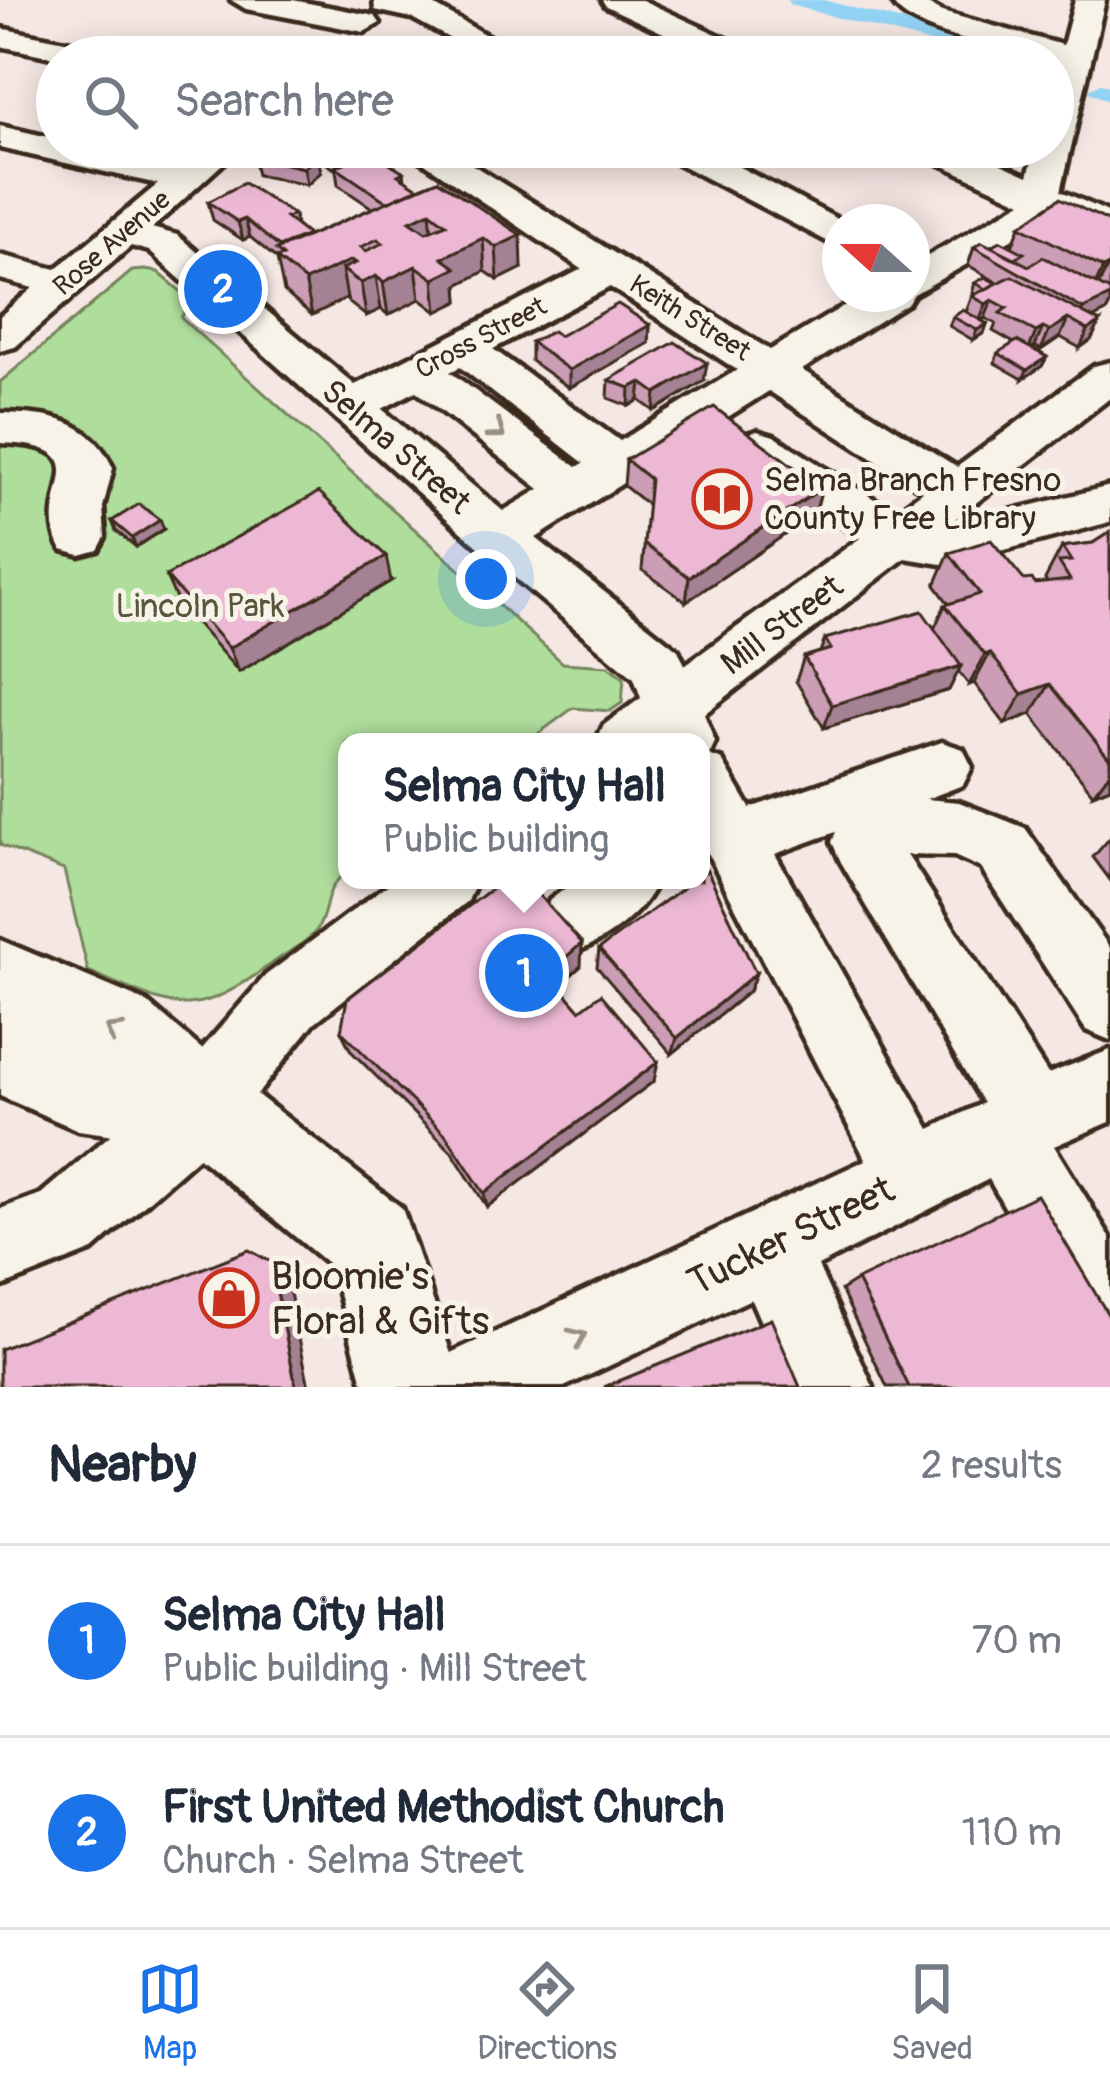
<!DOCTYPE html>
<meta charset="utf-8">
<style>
:root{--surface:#fff;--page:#f2f2f3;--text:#1f2937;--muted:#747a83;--line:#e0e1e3;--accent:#1a73e8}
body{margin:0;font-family:Pangolin,sans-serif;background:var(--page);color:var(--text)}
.compass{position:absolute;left:822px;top:204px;width:108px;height:108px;border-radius:50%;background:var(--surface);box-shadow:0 6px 30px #0003;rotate:291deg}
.you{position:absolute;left:486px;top:579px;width:42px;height:42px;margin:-30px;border:9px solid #fff;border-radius:50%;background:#1a73e8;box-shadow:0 0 0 18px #1a73e833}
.badge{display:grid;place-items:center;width:78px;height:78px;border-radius:50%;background:var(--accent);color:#fff;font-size:39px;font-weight:700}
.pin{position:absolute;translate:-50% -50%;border:6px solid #fff;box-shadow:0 3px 12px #0006}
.popup{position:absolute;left:338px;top:733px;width:372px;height:156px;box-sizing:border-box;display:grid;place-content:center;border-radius:24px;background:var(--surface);filter:drop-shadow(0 3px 9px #0005);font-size:39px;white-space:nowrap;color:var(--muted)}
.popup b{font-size:45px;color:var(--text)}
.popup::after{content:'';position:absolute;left:50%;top:100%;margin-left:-24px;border:24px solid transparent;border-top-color:var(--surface)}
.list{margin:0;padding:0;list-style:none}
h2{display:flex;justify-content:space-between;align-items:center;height:156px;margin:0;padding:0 48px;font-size:51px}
h2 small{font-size:39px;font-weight:400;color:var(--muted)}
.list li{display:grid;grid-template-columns:78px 1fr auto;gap:36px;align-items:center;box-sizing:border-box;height:192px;padding:0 48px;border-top:3px solid var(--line)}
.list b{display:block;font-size:45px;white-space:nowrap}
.list p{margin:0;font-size:39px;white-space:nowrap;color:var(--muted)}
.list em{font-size:39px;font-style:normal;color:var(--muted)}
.icon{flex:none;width:66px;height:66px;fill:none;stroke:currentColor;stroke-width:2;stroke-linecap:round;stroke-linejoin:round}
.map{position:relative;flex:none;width:1110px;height:1387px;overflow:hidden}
.search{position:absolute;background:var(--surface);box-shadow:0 6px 30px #0003;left:36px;right:36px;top:36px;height:132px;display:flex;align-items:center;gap:30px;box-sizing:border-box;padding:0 42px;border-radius:66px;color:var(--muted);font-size:45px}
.sheet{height:540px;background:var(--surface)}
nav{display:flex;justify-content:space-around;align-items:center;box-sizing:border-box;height:168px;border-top:3px solid var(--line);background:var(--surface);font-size:33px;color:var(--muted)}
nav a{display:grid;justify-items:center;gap:6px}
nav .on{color:var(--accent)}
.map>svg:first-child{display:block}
.green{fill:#afdd9c;stroke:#75845d;stroke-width:3}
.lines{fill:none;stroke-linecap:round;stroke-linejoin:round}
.canal{fill:#92d3f3;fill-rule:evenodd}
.minor-casing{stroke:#3b2a1e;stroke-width:9}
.major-casing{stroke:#3b2a1e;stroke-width:9}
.minor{fill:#f7f3e8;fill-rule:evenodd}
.major{fill:#f7f3e8;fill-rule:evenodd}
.wall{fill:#cb9eb6;stroke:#3b2a1e;stroke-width:3}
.shaded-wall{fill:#a58194;stroke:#3b2a1e;stroke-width:3}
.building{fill:#ecb8d4;stroke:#3b2a1e;stroke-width:3;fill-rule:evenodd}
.oneway{stroke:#998e83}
.labels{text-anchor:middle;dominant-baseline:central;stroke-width:10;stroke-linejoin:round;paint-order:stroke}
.far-street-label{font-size:27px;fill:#3b2a1e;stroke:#f7f3e8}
.street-label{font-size:33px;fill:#3b2a1e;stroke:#f7f3e8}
.poi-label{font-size:33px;fill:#3b2a1e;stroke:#f7f3e8;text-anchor:start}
.park-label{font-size:33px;fill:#58573e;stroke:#f7f3e8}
.near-street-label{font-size:39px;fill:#3b2a1e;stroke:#f7f3e8}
.near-poi-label{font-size:39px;fill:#3b2a1e;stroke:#f7f3e8;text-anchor:start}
</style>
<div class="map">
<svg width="1110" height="1387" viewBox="0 0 1110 1387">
<rect width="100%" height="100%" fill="#f5e7e4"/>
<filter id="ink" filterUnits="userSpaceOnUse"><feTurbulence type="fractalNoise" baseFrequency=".00833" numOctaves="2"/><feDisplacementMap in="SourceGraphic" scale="24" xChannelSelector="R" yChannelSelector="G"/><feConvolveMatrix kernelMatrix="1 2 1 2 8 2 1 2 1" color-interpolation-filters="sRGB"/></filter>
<g filter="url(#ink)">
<path class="green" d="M 145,270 L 158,272 L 191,300 L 181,318 L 563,663 L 608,666 L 624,678 L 622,703 L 610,711 L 573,708 L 527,742 L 347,742 L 347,872 C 322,890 331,904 318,928 C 310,941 287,952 274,962 C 191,1023 178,1010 88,971 L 64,870 L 0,845 L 0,382 L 132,271 Z"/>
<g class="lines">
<g class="canal">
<path d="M 788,0 L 824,0 L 1017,52 L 1021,57 L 982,57 L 791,5 Z"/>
<path d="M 1100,84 L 1110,86 L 1110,102 L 1088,91 Z"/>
</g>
<g class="minor-casing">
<g id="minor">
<path d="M 231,0 L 293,0 L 375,16 L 380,23 L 364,32 L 246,9 Z"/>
<path d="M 374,0 L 432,4 L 524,57 L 484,57 L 412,18 L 375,10 Z"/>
<path d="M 602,0 L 642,0 L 751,50 L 756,57 L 714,57 L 606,6 Z"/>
<path d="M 891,0 L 921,0 L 942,12 L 1063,45 L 1075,0 L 1105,0 L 1061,191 L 1110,213 L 1110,240 L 1052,216 L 914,294 L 908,303 L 802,370 L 957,467 L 1094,366 L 1110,362 L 1110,398 L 945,527 L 1110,486 L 1110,522 L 948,565 L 905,558 L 704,714 L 715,742 L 709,755 L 722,760 L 750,808 L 942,742 L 963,749 L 972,767 L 963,785 L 926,799 L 959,802 L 1025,828 L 1110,948 L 1110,1040 L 1086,1030 L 981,868 L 954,856 L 907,855 L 1048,1074 L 1110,1050 L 1110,1122 L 1054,1146 L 1110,1237 L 1110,1352 L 1081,1341 L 989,1179 L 818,1266 L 873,1387 L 789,1387 L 751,1299 L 564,1387 L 430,1387 L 442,1357 L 866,1160 L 702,842 L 701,742 L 596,742 L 604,725 L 641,698 L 634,678 L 482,550 L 149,251 L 131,246 L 15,347 L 0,351 L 0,316 L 33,288 L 0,279 L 0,255 L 56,269 L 158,184 L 0,148 L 0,126 L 57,139 L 57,147 L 92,147 L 178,166 L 201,147 L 241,147 L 152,228 L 177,235 L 355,385 L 582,269 L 401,147 L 444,147 L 770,350 L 864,294 L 912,294 L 912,265 L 1022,202 L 921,155 L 916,147 L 963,147 L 1028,176 L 1036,147 L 1053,147 L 1053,82 L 1058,63 L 1053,57 L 1035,57 C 999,47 905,33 891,0 ZM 610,287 L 737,370 L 620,441 L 493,349 ZM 460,367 L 584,463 L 577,467 L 450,372 ZM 416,391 L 540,489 L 503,511 L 382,409 ZM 769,391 L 923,491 L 895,512 L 774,436 L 757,431 L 740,436 L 733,447 L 740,458 L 860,538 L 685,665 L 678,650 L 536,538 ZM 836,832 L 832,842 L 841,862 L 983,1103 L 930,1129 L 775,854 Z"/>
<path d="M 0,28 L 110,50 L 115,57 L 57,58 L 0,46 Z"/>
<path d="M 657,147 L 702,147 L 843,222 L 840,248 L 662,155 Z"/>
<path d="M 0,413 C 50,414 91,419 113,468 L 103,507 L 105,537 L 98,550 L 80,555 L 62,550 C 29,493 112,447 0,443 Z"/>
<path d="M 394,880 L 477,880 L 468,901 L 314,1023 L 228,1131 L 93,1250 L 0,1287 L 0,1209 L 41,1194 L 176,1079 L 266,975 Z"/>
<path d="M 576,880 L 658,880 C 643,914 607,940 573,953 L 550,944 L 540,922 L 550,900 Z"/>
</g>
</g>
<g class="major-casing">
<path id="major" d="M 0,940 L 147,1002 L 232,1075 L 402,1208 L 462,1387 L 364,1387 L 332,1267 L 184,1145 L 78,1130 L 0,1096 Z"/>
</g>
<use href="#minor" class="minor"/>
<use href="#major" class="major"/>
</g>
<g class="wall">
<path d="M 303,147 L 362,147 L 362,151 L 404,172 L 405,180 L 418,188 L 438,180 L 522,268 L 498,280 L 485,271 L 458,285 L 459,301 L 437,312 L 420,299 L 388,315 L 381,309 L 366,316 L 348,302 L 347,298 L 312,315 L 284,292 L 277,259 L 250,237 L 243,240 L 213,220 L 208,202 L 294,215 L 296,225 L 308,236 L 372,208 L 338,185 L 336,170 L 318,158 L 321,172 L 307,185 L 257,175 L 253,157 L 310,152 Z"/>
<path d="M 1110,222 L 1110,304 L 1106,312 L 1093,318 L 1100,322 L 1091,340 L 1080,348 L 1060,337 L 1041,350 L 1035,346 L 1032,348 L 1047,357 L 1042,366 L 1023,379 L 995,363 L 998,353 L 1014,343 L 993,331 L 996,324 L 985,318 L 982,320 L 987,324 L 984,333 L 973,340 L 949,326 L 953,317 L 966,312 L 972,296 L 975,294 L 972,293 L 975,283 L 998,283 L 968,265 L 974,247 L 1012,247 L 1020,226 Z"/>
<path d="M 650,325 L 649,343 L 569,388 L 531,361 L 531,342 L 559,336 Z"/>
<path d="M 609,380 L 704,381 L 654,411 L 639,400 L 629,406 L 608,398 Z"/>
<path d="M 626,460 L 815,514 L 686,602 L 642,570 L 648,505 L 624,486 Z"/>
<path d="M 160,520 L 164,529 L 136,547 L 116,531 L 112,521 Z"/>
<path d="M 1110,532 L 1110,787 L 1093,794 L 1031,714 L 1005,724 L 974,683 L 969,685 L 958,671 L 949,690 L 824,728 L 796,681 L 804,657 L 820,652 L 825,639 L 934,629 L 945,605 L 949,604 L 935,585 L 949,553 L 1035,584 L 1047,583 L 1045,579 L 1062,547 L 1093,543 Z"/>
<path d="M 166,576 L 391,581 L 239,672 L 177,601 Z"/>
<path d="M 1110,838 L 1110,880 L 1093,857 Z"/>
<path d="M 599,949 L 756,973 L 749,991 L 672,1054 L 597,967 Z"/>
<path d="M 581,966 L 559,986 L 580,1010 L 654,1081 L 487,1207 L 452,1152 L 351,1051 L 341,1031 Z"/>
<path d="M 857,1280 L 1110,1387 L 887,1387 L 841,1290 Z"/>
</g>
<g class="shaded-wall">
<path d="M 353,147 L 362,147 L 364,161 L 351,155 L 352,166 L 337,168 L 335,154 Z"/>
<path d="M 318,154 L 321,172 L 307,185 L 304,168 Z"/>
<path d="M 430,212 L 433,245 L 410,221 Z"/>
<path d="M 245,219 L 250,237 L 243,240 L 238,222 Z"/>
<path d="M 521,235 L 522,268 L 498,280 L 496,247 Z"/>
<path d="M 483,238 L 485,271 L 458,285 L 459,301 L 437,312 L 434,279 L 442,258 Z"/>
<path d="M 352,260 L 355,279 L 342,269 L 347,298 L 312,315 L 305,281 Z"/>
<path d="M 1109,263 L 1097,289 L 1091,294 L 1103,268 Z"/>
<path d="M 416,266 L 420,299 L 388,315 L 383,282 Z"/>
<path d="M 376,276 L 381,309 L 366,316 L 361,283 Z"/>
<path d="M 1110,296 L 1110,304 L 1106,312 L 1080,325 L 1077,323 L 1083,309 Z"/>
<path d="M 992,300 L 985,318 L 979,322 L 986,304 Z"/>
<path d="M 1068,319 L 1060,337 L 1041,350 L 1049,331 Z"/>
<path d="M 1100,322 L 1091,340 L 1080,348 L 1088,330 Z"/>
<path d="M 987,324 L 984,333 L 973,340 L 977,330 Z"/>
<path d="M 650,325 L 649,343 L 569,388 L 569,370 Z"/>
<path d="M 1043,328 L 1035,346 L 1028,351 L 1036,332 Z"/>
<path d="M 1047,357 L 1042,366 L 1023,379 L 1027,370 Z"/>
<path d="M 707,363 L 704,381 L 654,411 L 656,393 Z"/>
<path d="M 641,382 L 639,400 L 629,406 L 630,388 Z"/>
<path d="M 822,488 L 815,514 L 686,602 L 689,577 Z"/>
<path d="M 160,520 L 164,529 L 136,547 L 132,538 Z"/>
<path d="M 386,556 L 391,581 L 239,672 L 229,648 Z"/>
<path d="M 990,653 L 974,683 L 969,685 L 985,655 Z"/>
<path d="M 961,666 L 949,690 L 824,728 L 832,705 Z"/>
<path d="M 1050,684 L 1031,714 L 1005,724 L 1022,694 Z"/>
<path d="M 1110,772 L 1110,787 L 1093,794 Z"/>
<path d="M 582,943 L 581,966 L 548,995 L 548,973 Z"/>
<path d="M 756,973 L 749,991 L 672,1054 L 677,1038 Z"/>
<path d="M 658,1062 L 654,1081 L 487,1207 L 484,1193 Z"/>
<path d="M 271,1262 L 286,1273 L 309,1387 L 296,1387 Z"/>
</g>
<g class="building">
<path d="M 264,147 L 285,147 L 318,154 L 304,168 L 253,157 Z"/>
<path d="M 325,147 L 353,147 L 335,154 Z"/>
<path d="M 367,149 L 404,172 L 398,175 L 418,188 L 387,202 L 335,167 L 356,158 L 351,155 Z"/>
<path d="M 438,180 L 521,235 L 496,247 L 483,238 L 442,258 L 456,268 L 434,279 L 416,266 L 383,282 L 376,276 L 361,283 L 342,269 L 356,263 L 352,260 L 305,281 L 276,258 L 283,256 L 276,250 ZM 430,212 L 446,224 L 426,232 L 410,221 ZM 378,239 L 383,243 L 366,251 L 361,247 Z"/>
<path d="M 244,183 L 294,215 L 286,218 L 308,235 L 279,247 L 245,219 L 238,222 L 208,202 Z"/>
<path d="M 1060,198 L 1110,222 L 1110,264 L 1103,268 L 1020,226 Z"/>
<path d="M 1001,241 L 1024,253 L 1015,258 L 991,246 Z"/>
<path d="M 982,242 L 1029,266 L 1043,257 L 1110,291 L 1110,296 L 1083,309 L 974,247 Z"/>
<path d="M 1012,276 L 1100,322 L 1088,330 L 1068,319 L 1049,331 L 1043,328 L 1036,332 L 1000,313 L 1007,308 L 992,300 L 986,304 L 972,296 Z"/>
<path d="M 985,277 L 996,283 L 986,289 L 975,283 Z"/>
<path d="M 618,304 L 650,325 L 569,370 L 531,342 L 553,331 L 559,336 Z"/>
<path d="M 963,310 L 987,324 L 977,330 L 953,317 Z"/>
<path d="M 1017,341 L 1047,357 L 1027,370 L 998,353 Z"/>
<path d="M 675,342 L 707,363 L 656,393 L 641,382 L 630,388 L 609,380 Z"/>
<path d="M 714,407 L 822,488 L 689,577 L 644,544 L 650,479 L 626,460 Z"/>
<path d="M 319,492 L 386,556 L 229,648 L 166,576 Z"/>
<path d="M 139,504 L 160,520 L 132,538 L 112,521 Z"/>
<path d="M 1110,532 L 1110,759 L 1050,684 L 1022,694 L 990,653 L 985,655 L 945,605 L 980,594 L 949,553 L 991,540 L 1024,580 L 1032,579 L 1035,584 L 1070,580 L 1059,562 L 1071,561 L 1062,547 L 1093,543 Z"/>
<path d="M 922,611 L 961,666 L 832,705 L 804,657 L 831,649 L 825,639 Z"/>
<path d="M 707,870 L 756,973 L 677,1038 L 599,949 L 694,880 L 701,880 L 701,875 Z"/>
<path d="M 503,880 L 525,880 L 582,943 L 548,973 L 580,1010 L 601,994 L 658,1062 L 484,1193 L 446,1135 L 341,1031 L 347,999 Z"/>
<path d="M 1037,1195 L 1110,1318 L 1110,1387 L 909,1387 L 857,1280 Z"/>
<path d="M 249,1250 L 271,1262 L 296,1387 L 0,1387 L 0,1349 Z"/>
<path d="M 771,1319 L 800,1387 L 604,1387 Z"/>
</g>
<defs><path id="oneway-chevron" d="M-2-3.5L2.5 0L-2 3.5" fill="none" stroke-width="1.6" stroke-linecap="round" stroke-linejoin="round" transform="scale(3)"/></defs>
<g class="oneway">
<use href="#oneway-chevron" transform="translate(497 431) rotate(37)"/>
<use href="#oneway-chevron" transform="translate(113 1031) rotate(-149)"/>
<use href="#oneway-chevron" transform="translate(578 1337) rotate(-25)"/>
</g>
</g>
<defs>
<g id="library-ring" transform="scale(3)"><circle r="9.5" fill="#f7f3e8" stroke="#c8321e" stroke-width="1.5"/><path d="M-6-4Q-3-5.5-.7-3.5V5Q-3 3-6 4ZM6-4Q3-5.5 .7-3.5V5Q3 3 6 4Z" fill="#c8321e"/></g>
<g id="shop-ring" transform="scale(3)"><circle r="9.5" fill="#f7f3e8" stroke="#c8321e" stroke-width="1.5"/><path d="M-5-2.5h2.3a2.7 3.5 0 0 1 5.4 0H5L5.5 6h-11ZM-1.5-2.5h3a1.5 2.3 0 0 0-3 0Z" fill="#c8321e"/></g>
</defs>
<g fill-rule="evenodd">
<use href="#library-ring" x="722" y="499"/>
<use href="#shop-ring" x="229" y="1298"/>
</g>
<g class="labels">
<g class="far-street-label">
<text transform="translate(112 243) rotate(-41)">Rose Avenue</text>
<text transform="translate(690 318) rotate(32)">Keith Street</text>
<text transform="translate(481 338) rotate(-28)">Cross Street</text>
</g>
<g class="street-label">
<text transform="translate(396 447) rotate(41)">Selma Street</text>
<text transform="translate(782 625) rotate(-37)">Mill Street</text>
</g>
<g class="poi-label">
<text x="764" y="480">Selma Branch Fresno<tspan x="764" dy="38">County Free Library</tspan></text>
</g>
<g class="park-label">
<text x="200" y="606">Lincoln Park</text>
</g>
<g class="near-street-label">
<text transform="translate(791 1236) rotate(-26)">Tucker Street</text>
</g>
<g class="near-poi-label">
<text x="271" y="1276">Bloomie's<tspan x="271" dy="45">Floral &amp; Gifts</tspan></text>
</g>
</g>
</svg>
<svg class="compass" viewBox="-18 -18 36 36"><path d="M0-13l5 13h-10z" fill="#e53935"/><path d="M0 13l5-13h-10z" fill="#747a83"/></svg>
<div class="you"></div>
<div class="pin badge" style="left:524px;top:973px">1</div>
<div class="popup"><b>Selma City Hall</b>Public building</div>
<div class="pin badge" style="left:223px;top:289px">2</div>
<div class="search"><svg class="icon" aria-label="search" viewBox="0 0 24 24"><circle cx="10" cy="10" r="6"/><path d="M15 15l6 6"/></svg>Search here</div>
</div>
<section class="sheet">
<h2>Nearby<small>2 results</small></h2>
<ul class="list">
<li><span class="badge">1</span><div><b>Selma City Hall</b><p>Public building · Mill Street</p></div><em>70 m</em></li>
<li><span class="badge">2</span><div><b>First United Methodist Church</b><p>Church · Selma Street</p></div><em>110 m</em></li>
</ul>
</section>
<nav>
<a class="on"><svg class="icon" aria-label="map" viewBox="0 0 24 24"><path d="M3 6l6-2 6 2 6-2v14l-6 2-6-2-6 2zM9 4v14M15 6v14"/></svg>Map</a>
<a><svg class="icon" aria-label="directions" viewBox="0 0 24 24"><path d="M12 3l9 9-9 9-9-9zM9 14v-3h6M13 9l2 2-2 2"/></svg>Directions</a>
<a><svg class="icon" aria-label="saved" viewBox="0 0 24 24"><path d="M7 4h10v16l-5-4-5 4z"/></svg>Saved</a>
</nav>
